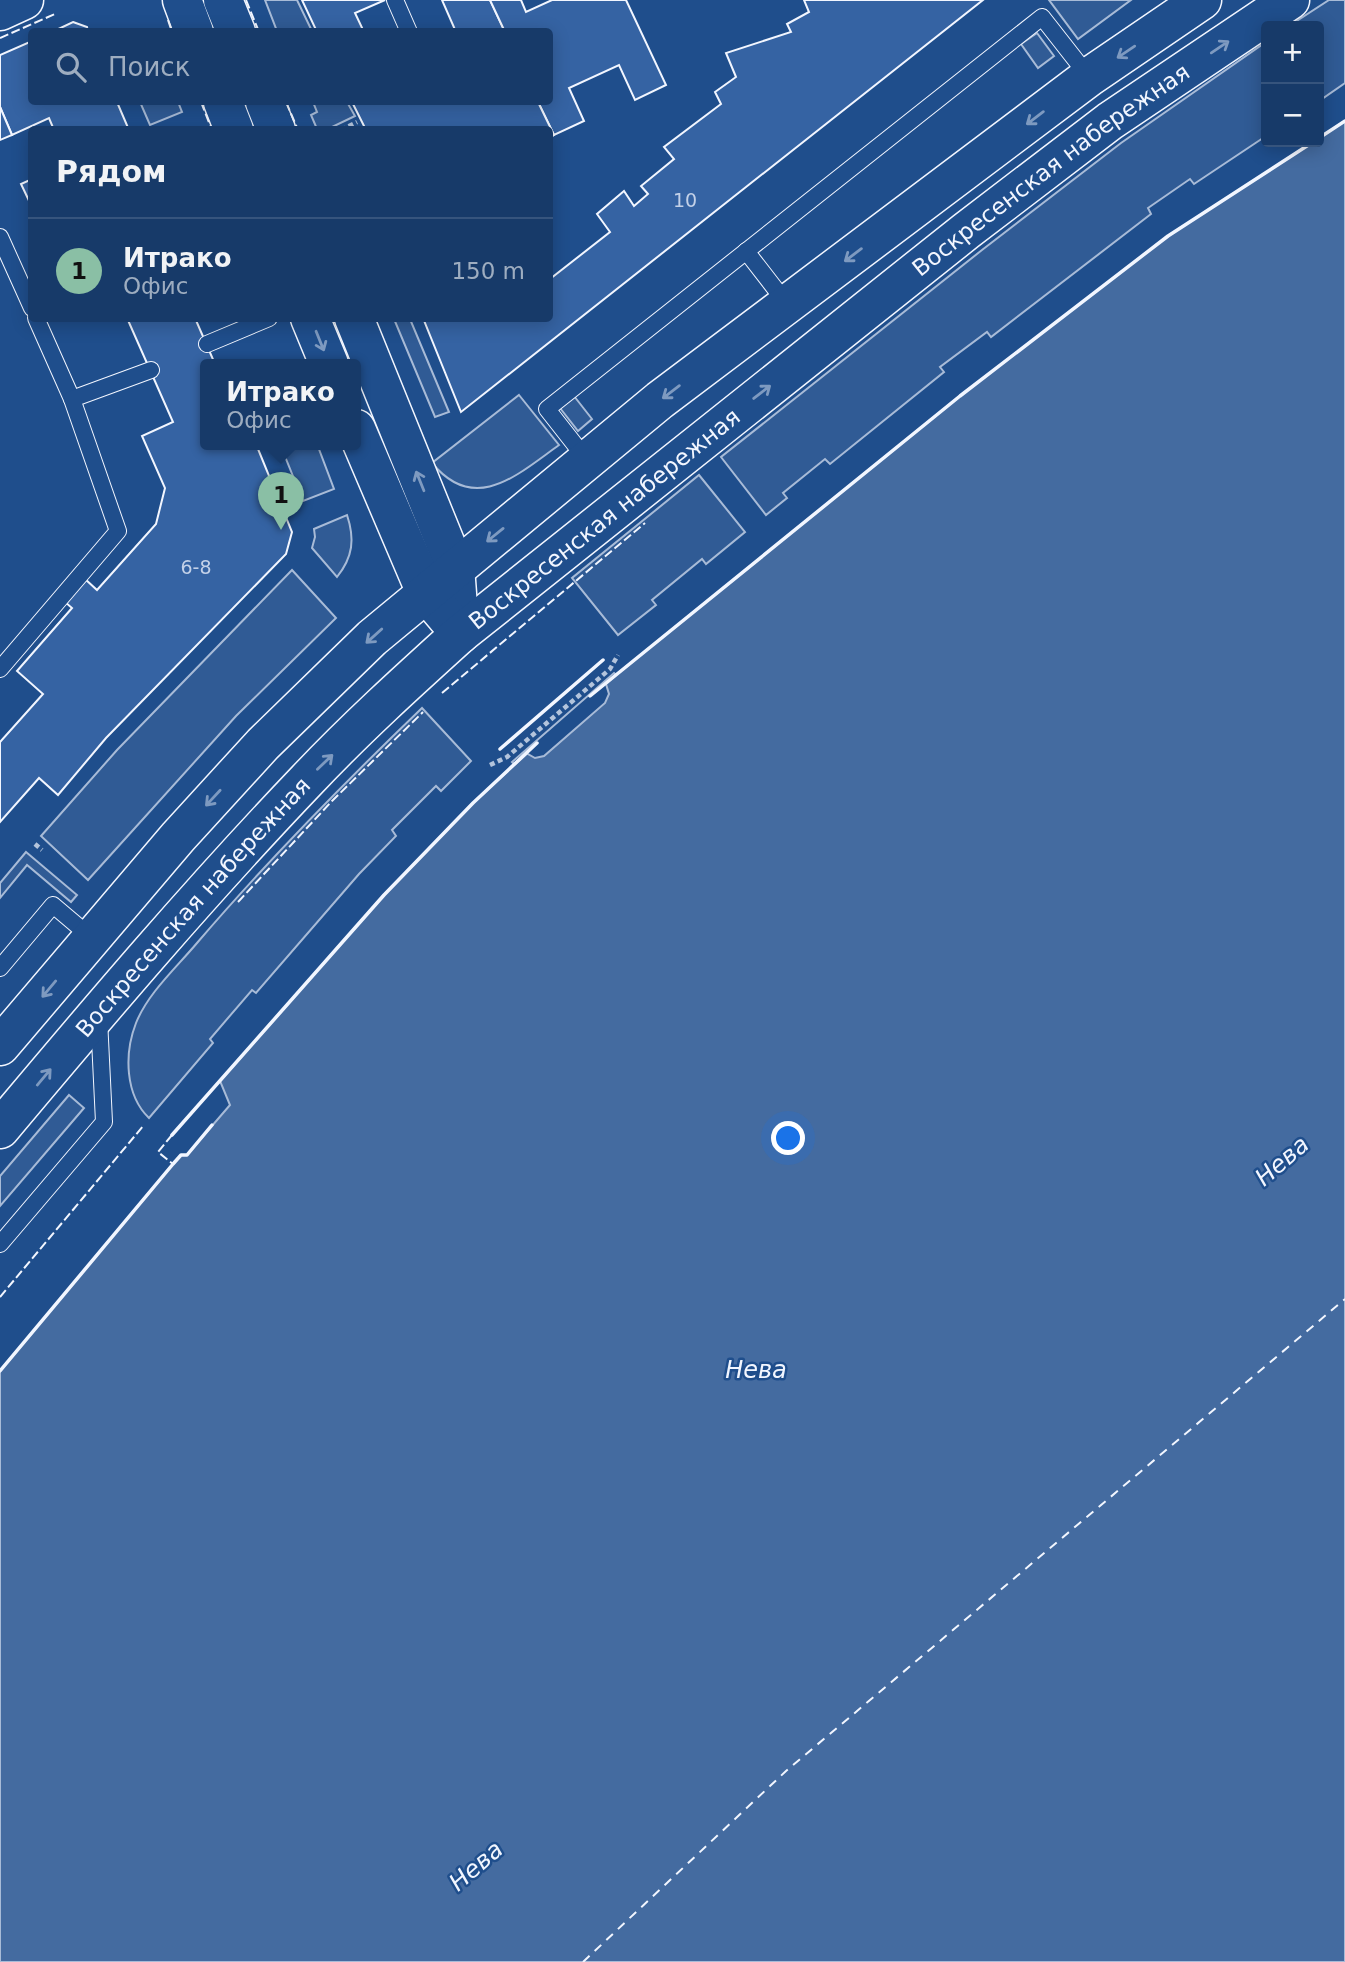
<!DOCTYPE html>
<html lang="ru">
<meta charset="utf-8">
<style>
:root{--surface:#173a69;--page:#244571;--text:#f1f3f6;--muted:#9eadc0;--line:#36547d;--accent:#8abfa5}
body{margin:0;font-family:"DejaVu Sans",sans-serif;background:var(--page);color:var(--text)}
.controls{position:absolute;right:21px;top:21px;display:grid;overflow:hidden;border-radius:7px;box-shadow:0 4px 18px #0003}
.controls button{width:63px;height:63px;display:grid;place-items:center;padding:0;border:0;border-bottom:2px solid var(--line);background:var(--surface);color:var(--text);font:35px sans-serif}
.you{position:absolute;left:789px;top:1139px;width:24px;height:24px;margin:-18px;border:5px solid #fff;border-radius:50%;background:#1a73e8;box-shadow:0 0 0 10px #1a73e833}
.badge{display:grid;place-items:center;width:46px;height:46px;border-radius:50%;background:var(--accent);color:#111;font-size:23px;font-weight:700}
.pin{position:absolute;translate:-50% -58px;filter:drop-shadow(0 2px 4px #0008)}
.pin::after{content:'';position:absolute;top:37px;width:24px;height:21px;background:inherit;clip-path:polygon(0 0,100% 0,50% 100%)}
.popup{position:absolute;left:200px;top:359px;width:161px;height:91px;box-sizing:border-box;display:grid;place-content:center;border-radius:7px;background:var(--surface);filter:drop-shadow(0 2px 5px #0005);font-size:23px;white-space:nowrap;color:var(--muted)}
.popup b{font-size:26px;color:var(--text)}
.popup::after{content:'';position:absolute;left:50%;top:100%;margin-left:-14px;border:14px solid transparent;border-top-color:var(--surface)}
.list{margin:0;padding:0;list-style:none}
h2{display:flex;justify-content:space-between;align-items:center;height:91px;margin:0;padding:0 28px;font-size:30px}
h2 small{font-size:23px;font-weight:400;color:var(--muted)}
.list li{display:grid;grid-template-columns:46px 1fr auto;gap:21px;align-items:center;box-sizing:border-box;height:105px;padding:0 28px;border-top:2px solid var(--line)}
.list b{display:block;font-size:26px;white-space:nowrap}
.list p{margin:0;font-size:23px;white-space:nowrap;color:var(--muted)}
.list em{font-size:23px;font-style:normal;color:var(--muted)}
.icon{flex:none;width:38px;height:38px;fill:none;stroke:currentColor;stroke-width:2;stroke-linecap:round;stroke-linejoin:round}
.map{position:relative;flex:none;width:1345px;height:1962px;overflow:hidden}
.search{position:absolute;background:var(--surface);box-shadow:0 4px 18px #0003;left:28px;top:28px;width:525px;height:77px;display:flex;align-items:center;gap:18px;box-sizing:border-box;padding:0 24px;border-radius:7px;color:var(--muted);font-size:26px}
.panel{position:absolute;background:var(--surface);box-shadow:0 4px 18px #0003;left:28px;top:126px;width:525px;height:196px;border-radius:7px}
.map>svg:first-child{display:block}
.green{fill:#305b95;stroke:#a8bbd7;stroke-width:2}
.water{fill:#446ba0;stroke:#a8bbd7;stroke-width:2}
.pier{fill:#1f4e8c;stroke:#a8bbd7;stroke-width:2}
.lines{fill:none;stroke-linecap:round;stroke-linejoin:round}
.ferry{stroke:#f2f6ff;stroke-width:2;stroke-dasharray:9 7;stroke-linecap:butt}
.building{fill:#3563a3;stroke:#f2f6ff;stroke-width:2}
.service-casing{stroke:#f2f6ff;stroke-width:18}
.tertiary-casing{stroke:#f2f6ff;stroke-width:41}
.secondary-casing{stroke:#f2f6ff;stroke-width:41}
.path{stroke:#b3c4dc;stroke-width:4.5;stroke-dasharray:5 3.5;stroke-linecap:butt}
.service{stroke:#1f4e8c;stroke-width:16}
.tertiary{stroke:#1f4e8c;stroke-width:38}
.secondary{stroke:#1f4e8c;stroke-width:38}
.fence{stroke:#f2f6ff;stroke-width:2;stroke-dasharray:9 3.5;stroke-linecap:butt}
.wall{stroke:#f2f6ff;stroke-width:3.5}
.oneway{stroke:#7e9ac0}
.labels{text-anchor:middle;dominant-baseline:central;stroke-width:5;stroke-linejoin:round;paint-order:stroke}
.number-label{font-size:19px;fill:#c3d1e8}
.street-label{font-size:23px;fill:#f2f6ff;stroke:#1f4e8c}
.water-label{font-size:24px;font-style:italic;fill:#f2f6ff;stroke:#1f4e8c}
</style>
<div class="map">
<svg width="1345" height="1962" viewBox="0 0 1345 1962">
<rect width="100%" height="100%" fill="#1f4e8c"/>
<g class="green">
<path d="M 265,0 L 297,0 L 312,31 L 277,31 Z"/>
<path d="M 1049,0 L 1131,0 L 1078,39 Z"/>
<path d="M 1329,0 L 1345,0 L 1345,83 L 1319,101 L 1319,26 L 1289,26 Z"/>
<path d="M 1037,33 L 1054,56 L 1038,68 L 1021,44 Z"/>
<path d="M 1266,42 L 1266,136 L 1194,184 L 1190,179 L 1148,208 L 1151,214 L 991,337 L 987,332 L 940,367 L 944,372 L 830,464 L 825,459 L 783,493 L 787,498 L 766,515 L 721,457 L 982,250 L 1121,143 Z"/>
<path d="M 140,102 L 178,102 L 182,112 L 150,125 Z"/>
<path d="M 313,102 L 347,102 L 355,116 L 328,129 L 317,129 L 311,115 L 317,112 Z"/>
<path d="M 394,319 L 410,319 L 449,412 L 435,417 Z"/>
<path d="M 519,395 L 559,445 C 517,475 475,515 432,463 Z"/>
<path d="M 574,396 L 592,419 L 578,431 L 560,408 Z"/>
<path d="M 280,444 L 317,444 L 334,489 L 303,501 Z"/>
<path d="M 699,475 L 745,532 L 706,564 L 702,559 L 652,600 L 656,605 L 618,635 L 572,578 Z"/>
<path d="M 347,515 C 355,539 353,557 337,577 L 312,548 L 315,537 L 314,529 Z"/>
<path d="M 292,570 L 336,618 L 236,716 L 88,880 L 41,836 L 117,750 Z"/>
<path d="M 422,708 L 471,761 L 441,791 L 436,786 L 392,830 L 396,836 L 359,874 L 256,993 L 252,990 L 210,1039 L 213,1043 L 149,1118 C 125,1095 124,1054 136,1023 C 148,993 176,968 197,943 C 268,860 344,783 422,708 Z"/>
<path d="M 26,852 L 77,895 L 71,902 L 27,865 L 0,898 L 0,883 Z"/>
<path d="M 69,1095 L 84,1108 L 0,1206 L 0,1176 Z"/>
</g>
<path class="water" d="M 1345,121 L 1345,1962 L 0,1962 L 0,1371 L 173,1164 L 181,1155 L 187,1155 L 230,1105 L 220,1081 L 384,895 L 473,803 L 590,696 L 960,396 L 1168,236 L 1313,142 L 1319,142 L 1319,138 Z"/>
<path class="pier" d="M 614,673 L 616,675 L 606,684 L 609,694 L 605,703 L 544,756 L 535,758 L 526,753 L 514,764 L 512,762 Z"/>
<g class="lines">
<path class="ferry" d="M 583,1962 L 786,1771 L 1345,1299"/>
</g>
<g class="building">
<path d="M 302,0 L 385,0 L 355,13 L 364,32 L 317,32 Z"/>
<path d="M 442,0 L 490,0 L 505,32 L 456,32 Z"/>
<path d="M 490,0 L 521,0 L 526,12 L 552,0 L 626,0 L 666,85 L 635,100 L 619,65 L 569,88 L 584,121 L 554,135 L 538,102 L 550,102 L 550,32 L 505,32 Z"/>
<path d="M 804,0 L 983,0 L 461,412 L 423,318 L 550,318 L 550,279 L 610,232 L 597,214 L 624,191 L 634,206 L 648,194 L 641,186 L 674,159 L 664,147 L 721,104 L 715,92 L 736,77 L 726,53 L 791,32 L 787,24 L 809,12 Z"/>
<path d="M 73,22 L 87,27 L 88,32 L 52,32 Z"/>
<path d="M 32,41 L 32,102 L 117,102 L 129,130 L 54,130 L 49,118 L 12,135 L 0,107 L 0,55 Z"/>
<path d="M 352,102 L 538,102 L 554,135 L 550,138 L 550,130 L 366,130 Z"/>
<path d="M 0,107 L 12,135 L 0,140 Z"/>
<path d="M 32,179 L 32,207 L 21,184 Z"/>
<path d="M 127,318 L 195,318 L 215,364 L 206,364 L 206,444 L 256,444 L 292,532 L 286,554 L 106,738 L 58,795 L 39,778 L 0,822 L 0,742 L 43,694 L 17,671 L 72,608 L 65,602 L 85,579 L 97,590 L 156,524 L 165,488 L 142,436 L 173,422 Z"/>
</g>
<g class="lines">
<g class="service-casing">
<g id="service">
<path d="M 395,0 L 409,32"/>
<path d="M 0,237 L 32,308"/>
<path d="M 746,251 L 787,304"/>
<path d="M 36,318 L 72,399"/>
<path d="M 207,344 L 269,318"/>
<path d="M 587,460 L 547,409 L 1042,17 L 1089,77"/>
<path d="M 0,669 L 118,531 L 72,399 L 151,370"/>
<path d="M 0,968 L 53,905 L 92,938"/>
<path d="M 0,1244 L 104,1122 L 99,1019"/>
</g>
</g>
<g class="tertiary-casing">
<g id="tertiary">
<path d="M 182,0 L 194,32"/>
<path d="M 223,0 L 236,32"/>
<path d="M 0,11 L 24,0"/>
<path d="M 223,102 L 234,130"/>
<path d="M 265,102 L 276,130"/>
<path d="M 310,318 L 329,364"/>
<path d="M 354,318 L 455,567 L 460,634"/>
<path d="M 356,429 L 426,593 L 448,619"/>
</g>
</g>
<g class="secondary-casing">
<g id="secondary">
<path d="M 0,1046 L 178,837 L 263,744 L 372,638 L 660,400 L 1089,77 L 1202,0"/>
<path id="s1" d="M 0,1129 C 99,1011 199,893 306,781 C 355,729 408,681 460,634 L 966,231 L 1110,121 L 1290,0"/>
</g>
</g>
<g class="path">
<path d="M 341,130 L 357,122"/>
<path d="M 490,765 L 507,757 L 610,669 L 618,655"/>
<path d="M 35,844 L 42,850"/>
</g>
<use href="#service" class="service"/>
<use href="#tertiary" class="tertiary"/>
<use href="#secondary" class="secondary"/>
<g class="fence">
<path d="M 246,0 L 259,32"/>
<path d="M 168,20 L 172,32"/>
<path d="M 0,38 L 55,14"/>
<path d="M 201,102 L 212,130"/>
<path d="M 286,102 L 298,130"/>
<path d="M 442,693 L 645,523"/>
<path d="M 238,902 L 332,801 L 423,712"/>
<path d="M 172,1135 L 158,1152 L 173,1164"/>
<path d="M 0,1297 L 144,1125"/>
</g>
<g class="wall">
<path d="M 1319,138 L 1345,121"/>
<path d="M 590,696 L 960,396 L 1168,236 L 1313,142"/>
<path d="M 500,749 L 603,660"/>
<path d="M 172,1135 L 384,895 L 473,803 L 537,743"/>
<path d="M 0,1371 L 173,1164 L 181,1155 L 187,1155 L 212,1125"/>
</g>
</g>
<defs><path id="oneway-shaft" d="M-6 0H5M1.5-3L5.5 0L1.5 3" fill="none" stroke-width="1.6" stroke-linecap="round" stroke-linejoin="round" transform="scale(1.75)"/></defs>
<g class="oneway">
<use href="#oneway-shaft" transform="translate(1220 47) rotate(-34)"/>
<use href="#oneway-shaft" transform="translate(1126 52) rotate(146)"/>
<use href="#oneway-shaft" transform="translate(1035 118) rotate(143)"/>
<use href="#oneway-shaft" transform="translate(853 255) rotate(143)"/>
<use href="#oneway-shaft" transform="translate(320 341) rotate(68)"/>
<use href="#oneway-shaft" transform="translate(671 392) rotate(143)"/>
<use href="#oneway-shaft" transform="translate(762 392) rotate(-38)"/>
<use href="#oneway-shaft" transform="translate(420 481) rotate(-112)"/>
<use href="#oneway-shaft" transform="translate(495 535) rotate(141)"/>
<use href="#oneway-shaft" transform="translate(374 636) rotate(138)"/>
<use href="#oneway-shaft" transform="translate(325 762) rotate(-44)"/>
<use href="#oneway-shaft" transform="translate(213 798) rotate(133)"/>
<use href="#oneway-shaft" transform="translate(49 989) rotate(130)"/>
<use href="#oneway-shaft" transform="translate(44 1077) rotate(-50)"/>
</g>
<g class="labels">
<g class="number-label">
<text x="685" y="200">10</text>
<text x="196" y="567">6-8</text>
</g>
<g class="street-label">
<text stroke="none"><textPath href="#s1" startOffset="1428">Воскресенская набережная</textPath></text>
<text stroke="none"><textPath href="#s1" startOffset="861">Воскресенская набережная</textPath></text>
<text stroke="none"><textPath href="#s1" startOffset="294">Воскресенская набережная</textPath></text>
</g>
<g class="water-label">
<text transform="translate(1282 1161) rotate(-41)">Нева</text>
<text x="756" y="1370">Нева</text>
<text transform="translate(476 1866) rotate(-41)">Нева</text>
</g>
</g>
</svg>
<div class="controls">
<button>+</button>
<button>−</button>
</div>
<div class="you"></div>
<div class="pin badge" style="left:281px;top:530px">1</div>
<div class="popup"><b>Итрако</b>Офис</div>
<div class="search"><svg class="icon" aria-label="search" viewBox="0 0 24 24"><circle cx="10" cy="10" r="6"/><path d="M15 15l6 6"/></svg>Поиск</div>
<section class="panel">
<h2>Рядом<small></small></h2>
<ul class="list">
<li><span class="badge">1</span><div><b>Итрако</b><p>Офис</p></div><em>150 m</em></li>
</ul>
</section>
</div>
